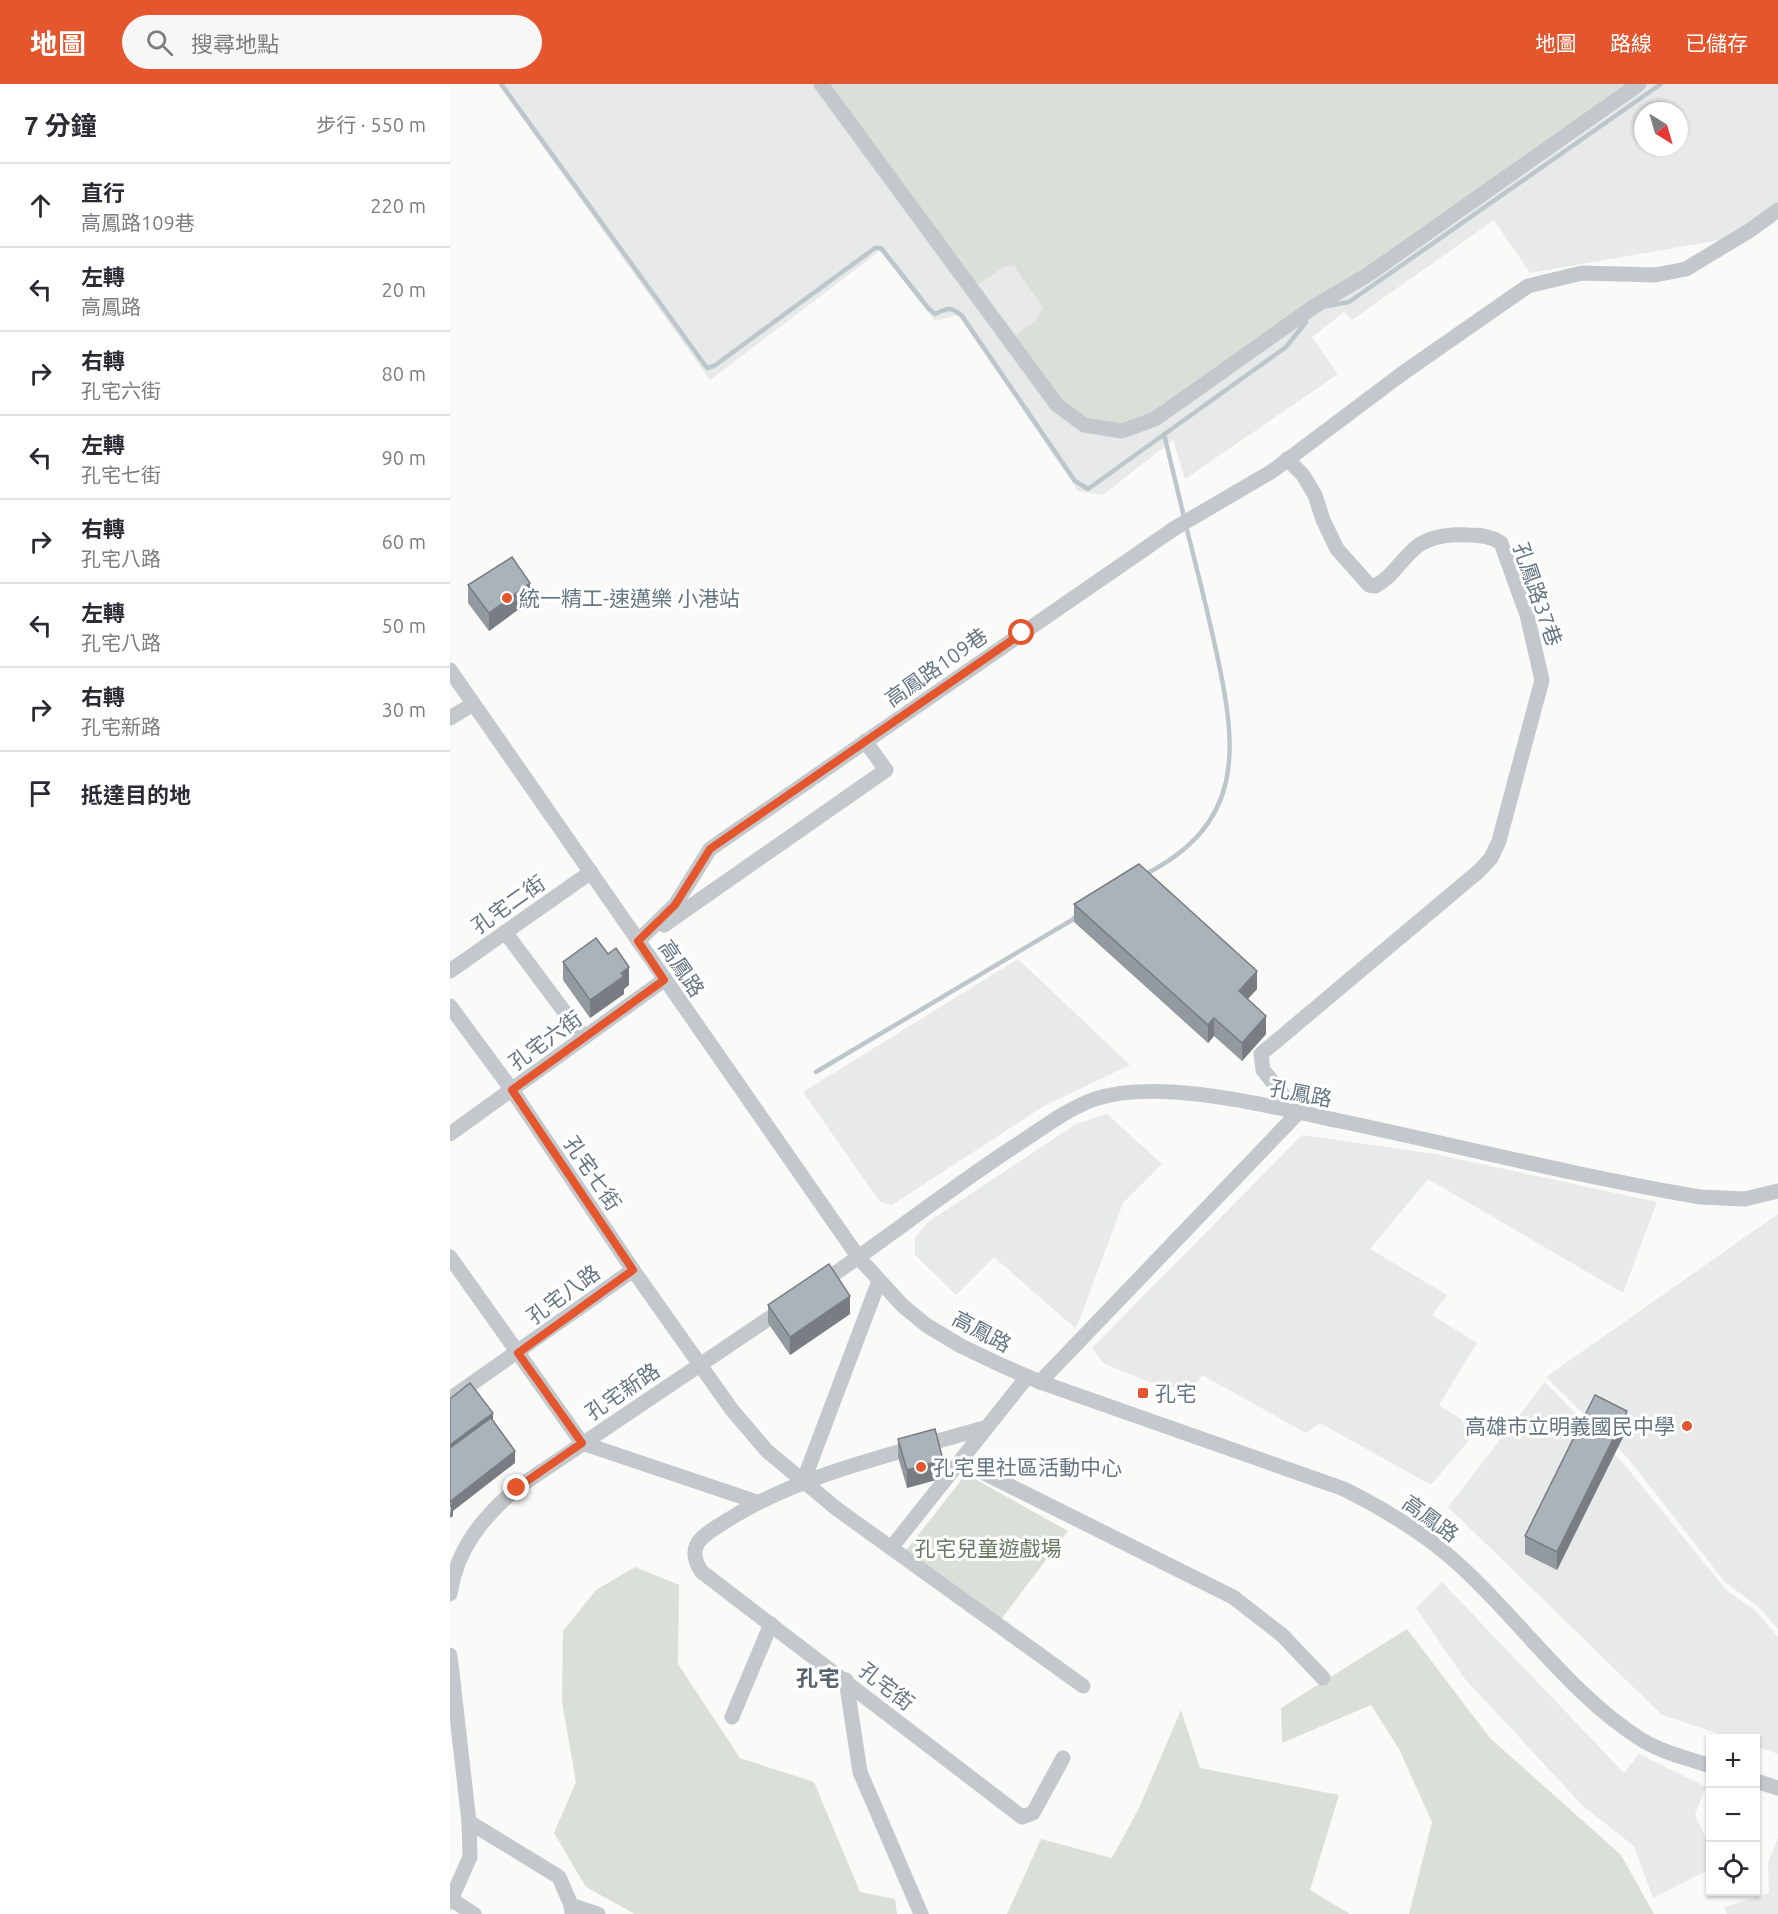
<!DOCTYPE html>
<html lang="zh-TW">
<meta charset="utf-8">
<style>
:root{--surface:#fff;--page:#f7f7f7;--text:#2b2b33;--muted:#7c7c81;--line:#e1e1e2;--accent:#e4572e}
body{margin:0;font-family:Ubuntu,"Noto Sans TC",sans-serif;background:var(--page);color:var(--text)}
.controls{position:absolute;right:18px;bottom:18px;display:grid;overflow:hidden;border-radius:0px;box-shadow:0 2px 4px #0004}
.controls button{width:54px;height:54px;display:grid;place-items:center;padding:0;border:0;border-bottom:2px solid var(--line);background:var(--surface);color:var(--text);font:30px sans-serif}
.compass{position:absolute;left:1184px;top:18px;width:54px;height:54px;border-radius:50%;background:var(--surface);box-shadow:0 2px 4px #0004;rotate:143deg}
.stop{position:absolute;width:18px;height:18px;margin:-14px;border:4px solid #e4572e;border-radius:50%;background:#fff}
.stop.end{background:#e4572e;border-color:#fff;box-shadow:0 2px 6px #0008}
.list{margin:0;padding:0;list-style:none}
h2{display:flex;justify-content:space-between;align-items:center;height:78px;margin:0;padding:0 24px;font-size:26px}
h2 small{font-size:20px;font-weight:400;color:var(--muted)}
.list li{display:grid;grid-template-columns:39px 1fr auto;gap:18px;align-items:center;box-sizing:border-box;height:84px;padding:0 24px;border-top:2px solid var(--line)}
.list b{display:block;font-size:22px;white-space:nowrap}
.list p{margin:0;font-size:20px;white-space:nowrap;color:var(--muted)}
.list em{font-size:20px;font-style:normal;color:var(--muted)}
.icon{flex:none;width:33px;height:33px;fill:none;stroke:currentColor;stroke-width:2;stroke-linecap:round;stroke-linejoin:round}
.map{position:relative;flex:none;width:1328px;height:1830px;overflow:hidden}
header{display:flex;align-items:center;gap:36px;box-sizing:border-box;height:84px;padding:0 30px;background:var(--accent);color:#fff}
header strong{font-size:28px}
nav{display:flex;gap:33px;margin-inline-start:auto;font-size:21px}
.search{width:420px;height:54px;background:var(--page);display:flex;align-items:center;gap:15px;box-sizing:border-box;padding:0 21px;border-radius:33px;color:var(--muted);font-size:22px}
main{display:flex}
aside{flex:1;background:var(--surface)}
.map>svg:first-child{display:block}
.built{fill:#e8e9e9;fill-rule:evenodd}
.green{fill:#dadfd7}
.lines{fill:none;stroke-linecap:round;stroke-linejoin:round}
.stream{stroke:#bbc7cb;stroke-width:4.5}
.minor{stroke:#c3c8cc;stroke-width:15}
.wall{fill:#929a9f}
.shaded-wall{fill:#777d82}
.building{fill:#aab3b9;stroke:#777d82;stroke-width:1.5}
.route{stroke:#e4572e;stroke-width:8}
.poi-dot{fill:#e4572e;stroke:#fff;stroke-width:2}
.labels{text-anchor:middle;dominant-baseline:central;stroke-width:6;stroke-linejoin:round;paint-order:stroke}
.street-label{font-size:21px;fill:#657683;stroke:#fff}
.poi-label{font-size:21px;fill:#657683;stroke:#fff;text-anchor:start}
.park-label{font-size:21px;fill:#687a64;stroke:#fff}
.neighbourhood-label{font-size:22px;font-weight:bold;fill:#57646e;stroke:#fff}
</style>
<header>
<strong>地圖</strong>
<div class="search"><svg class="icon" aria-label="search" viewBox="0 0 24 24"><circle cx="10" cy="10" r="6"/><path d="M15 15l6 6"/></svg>搜尋地點</div>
<nav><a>地圖</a><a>路線</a><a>已儲存</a></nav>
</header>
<main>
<aside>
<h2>7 分鐘<small>步行 · 550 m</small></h2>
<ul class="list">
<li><svg class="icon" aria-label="ahead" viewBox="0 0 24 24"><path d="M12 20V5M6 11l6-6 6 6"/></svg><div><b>直行</b><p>高鳳路109巷</p></div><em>220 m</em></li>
<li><svg class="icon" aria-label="left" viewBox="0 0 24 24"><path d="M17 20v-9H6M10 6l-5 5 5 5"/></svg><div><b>左轉</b><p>高鳳路</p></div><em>20 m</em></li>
<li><svg class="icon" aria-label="right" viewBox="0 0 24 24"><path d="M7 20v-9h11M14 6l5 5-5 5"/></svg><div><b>右轉</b><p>孔宅六街</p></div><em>80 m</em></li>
<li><svg class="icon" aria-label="left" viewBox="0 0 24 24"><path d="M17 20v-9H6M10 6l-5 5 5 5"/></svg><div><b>左轉</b><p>孔宅七街</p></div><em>90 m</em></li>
<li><svg class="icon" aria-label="right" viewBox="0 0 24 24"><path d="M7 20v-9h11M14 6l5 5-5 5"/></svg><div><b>右轉</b><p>孔宅八路</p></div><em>60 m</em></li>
<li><svg class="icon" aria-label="left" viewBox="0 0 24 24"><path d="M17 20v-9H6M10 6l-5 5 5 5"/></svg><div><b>左轉</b><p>孔宅八路</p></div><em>50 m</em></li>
<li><svg class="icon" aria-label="right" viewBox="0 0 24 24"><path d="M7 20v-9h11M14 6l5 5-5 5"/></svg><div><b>右轉</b><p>孔宅新路</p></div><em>30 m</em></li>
<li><svg class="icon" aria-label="arrive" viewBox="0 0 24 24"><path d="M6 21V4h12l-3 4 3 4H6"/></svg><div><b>抵達目的地</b></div></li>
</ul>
</aside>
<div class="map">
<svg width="1328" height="1830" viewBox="0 0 1328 1830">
<rect width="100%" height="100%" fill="#fafaf8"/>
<g class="built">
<path d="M 48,0 L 1328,0 L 1328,119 L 1276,155 L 1080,189 L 1044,136 L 902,236 L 894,228 L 862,253 L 888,290 L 735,395 L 723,356 L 653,411 L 628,407 L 508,231 L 485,237 L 430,167 L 260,296 ZM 1193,27 L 1229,27 L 1229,63 L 1193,63 Z"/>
<path d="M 568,875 L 680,981 L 594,1022 L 442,1121 L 430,1118 L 353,1008 Z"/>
<path d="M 657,1030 L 712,1080 L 673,1119 L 626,1245 L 544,1173 L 506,1211 L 465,1171 L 465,1154 L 478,1138 L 626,1040 Z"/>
<path d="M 852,1051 L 985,1070 L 1207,1118 L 1173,1209 L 978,1095 L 920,1165 L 997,1211 L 982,1231 L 1027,1259 L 989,1321 L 1028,1346 L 981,1401 L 870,1339 L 856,1349 L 752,1291 L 742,1308 L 699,1298 L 653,1279 L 642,1264 Z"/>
<path d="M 1328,1130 L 1328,1545 L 1310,1524 L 1275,1498 L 1177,1373 L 1096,1293 Z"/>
<path d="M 1095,1298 L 1174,1380 L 1277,1507 L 1305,1526 L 1328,1553 L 1328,1670 L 1306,1662 L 1306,1654 L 1282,1654 L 1212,1631 L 998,1423 Z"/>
<path d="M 992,1498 L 1174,1689 L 1189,1670 L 1256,1703 L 1245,1730 L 1260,1765 L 1260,1785 L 1203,1814 L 1184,1762 L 1134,1723 L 1015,1595 L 966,1524 Z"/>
<path d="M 1328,1754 L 1328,1830 L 1276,1830 L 1275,1823 L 1319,1809 L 1318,1779 Z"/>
</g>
<g class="green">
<path d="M 379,0 L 1184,0 L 703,331 L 671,341 L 634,334 L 608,314 L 562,254 L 586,236 L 593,223 L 564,182 L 555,182 L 526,202 Z"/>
<path d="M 516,1390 L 618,1447 L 549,1538 L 454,1469 Z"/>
<path d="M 185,1483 L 229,1501 L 228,1580 L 290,1674 L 364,1698 L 410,1808 L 445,1815 L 447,1830 L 185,1830 L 136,1803 L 104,1749 L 126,1698 L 112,1618 L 113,1547 L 146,1506 Z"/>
<path d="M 957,1545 L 1040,1654 L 1171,1771 L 1204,1830 L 959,1830 L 982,1738 L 949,1665 L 921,1621 L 832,1659 L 831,1624 Z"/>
<path d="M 731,1626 L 750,1684 L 889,1711 L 860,1806 L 900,1830 L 557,1830 L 591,1755 L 662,1774 L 689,1724 Z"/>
</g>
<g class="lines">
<g class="stream">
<path d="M 51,0 L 257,284 L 264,282 L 425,164 L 431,164 L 479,225 L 485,230 C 498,224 501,222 512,232 L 625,397 L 638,405 L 836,263 L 856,238"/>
<path d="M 877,222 L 899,218 L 1211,0"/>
<path d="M 714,350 L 734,433"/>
<path d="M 694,791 C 794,740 788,668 767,571 C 758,528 747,485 736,442"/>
<path d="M 366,988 L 622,836 L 628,830"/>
</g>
<g class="minor">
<path d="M 371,0 L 607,321 L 634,341 L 672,347 L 705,335 L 865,222 L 919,190 L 1189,0"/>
<path d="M 0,586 L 409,1174 L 452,1221 L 476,1241 L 511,1262 L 553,1282 L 590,1298 L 894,1405 C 934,1425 971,1447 1005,1477 C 1069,1534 1119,1610 1192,1656 C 1213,1669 1238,1674 1260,1682"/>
<path d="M 0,634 L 23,620"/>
<path d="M 214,841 L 436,686 L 415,657"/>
<path d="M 55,848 L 134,954"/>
<path d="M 188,857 L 225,821 L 260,765 L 725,444 L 821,388 L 953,289 L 1078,202 L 1132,189 L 1205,191 L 1236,185 L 1299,147 L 1328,126"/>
<path d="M 0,887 L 141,788"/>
<path d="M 0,922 L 62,1006 L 183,1186 L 282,1326 L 317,1367 L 387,1425 L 633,1602"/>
<path d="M 0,1050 L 214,896"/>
<path d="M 0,1173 L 132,1359 L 307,1418"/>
<path d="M 368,1201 C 437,1155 501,1103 571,1058 C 594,1043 619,1024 645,1015 C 712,993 826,1024 895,1038 C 1013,1063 1131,1093 1250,1113 L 1295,1115 L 1328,1107"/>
<path d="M 590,1298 L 848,1029 L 813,986 L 811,970 L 1029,787 L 1041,774 L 1049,757 L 1092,596 L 1077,531 L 1051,459 C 1043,453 1029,451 1019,451 C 1000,450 976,452 962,467 C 948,480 942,493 925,502 L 919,501 L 887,465 L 873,436 L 865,411 L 853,391 L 837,375"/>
<path d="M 0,1315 L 183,1186"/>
<path d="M 537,1343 C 454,1368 355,1388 281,1434 C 272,1440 258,1447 251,1455 C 241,1465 245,1479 252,1488 L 572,1733 L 583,1729 L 613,1674"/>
<path d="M 510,1377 L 783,1513 L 832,1551 L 873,1594"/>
<path d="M 353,1398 L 429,1197"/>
<path d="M 441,1464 L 577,1293"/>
<path d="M 0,1510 C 7,1464 33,1433 67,1404 L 336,1223"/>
<path d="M 0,1571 L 19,1738 L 20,1773 L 0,1818"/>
<path d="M 396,1596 L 410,1688 L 471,1830"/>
<path d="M 282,1633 L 321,1540"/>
<path d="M 1306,1697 L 1328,1704"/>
<path d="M 19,1738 L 109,1793 L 121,1821 L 122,1830"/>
<path d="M 2,1816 L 24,1830"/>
<path d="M 121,1821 L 148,1830"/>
</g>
</g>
<g class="wall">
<path d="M 18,501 L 80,517 L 39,547 L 18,519 Z"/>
<path d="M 624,820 L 807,905 L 797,915 L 816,950 L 792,977 L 764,952 L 758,959 L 624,838 Z"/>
<path d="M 113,878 L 179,901 L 174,905 L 174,910 L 140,934 L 113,896 Z"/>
<path d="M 318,1221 L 400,1230 L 340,1271 L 318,1239 Z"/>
<path d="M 1177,1345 L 1107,1486 L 1075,1470 L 1075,1452 Z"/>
<path d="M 448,1355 L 493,1394 L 457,1404 L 448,1373 Z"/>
</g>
<g class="shaded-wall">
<path d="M 80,499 L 80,517 L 39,547 L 39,529 Z"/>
<path d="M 179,883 L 179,901 L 174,905 L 174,910 L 140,934 L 140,916 Z"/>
<path d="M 807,887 L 807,905 L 789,925 L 789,907 Z"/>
<path d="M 816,932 L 816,950 L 792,977 L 792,959 Z"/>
<path d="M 764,934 L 764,952 L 758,959 L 758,941 Z"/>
<path d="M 400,1212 L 400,1230 L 340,1271 L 340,1253 Z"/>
<path d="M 1177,1327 L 1177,1345 L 1107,1486 L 1107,1468 Z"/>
<path d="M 43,1329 L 43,1341 L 0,1373 L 0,1361 Z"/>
<path d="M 65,1367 L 65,1379 L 3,1427 L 3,1432 L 0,1434 L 1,1417 Z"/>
<path d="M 493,1376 L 493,1394 L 457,1404 L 457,1386 Z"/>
</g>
<g class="building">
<path d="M 62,473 L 80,499 L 39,529 L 18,501 Z"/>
<path d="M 689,780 L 807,887 L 789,907 L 816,932 L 792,959 L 764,934 L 758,941 L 624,820 Z"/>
<path d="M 146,854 L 158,870 L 166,864 L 179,883 L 171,889 L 174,892 L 140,916 L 113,878 Z"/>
<path d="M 379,1180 L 400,1212 L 340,1253 L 318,1221 Z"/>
<path d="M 20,1299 L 43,1329 L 0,1361 L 0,1315 Z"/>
<path d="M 1145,1311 L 1177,1327 L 1107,1468 L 1075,1452 Z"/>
<path d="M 41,1334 L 65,1367 L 1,1417 L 3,1420 L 0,1422 L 0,1364 Z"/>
<path d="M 485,1345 L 493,1376 L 457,1386 L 448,1355 Z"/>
</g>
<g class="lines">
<path class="route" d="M 67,1404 L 132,1359 L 68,1269 L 183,1186 L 62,1006 L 214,896 L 188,857 L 225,821 L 260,765 L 572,549"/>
</g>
<g class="poi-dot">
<circle cx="57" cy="514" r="6"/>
<rect x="687" y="1303" width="12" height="12" rx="3"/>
<circle cx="1237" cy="1342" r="6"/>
<circle cx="471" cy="1383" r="6"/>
</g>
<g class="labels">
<g class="street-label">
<text transform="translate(1088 510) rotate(71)">孔鳳路37巷</text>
<text transform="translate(486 583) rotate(-35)">高鳳路109巷</text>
<text transform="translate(58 820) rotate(-35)">孔宅二街</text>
<text transform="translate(232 884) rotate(56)">高鳳路</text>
<text transform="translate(95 956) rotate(-36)">孔宅六街</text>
<text transform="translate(851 1009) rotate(11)">孔鳳路</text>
<text transform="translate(143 1089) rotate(56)">孔宅七街</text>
<text transform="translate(113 1210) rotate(-36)">孔宅八路</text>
<text transform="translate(532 1247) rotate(28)">高鳳路</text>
<text transform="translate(172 1307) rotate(-34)">孔宅新路</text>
<text transform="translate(981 1434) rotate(36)">高鳳路</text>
<text transform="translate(437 1602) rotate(38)">孔宅街</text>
</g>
<g class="poi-label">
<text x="69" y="514">統一精工-速邁樂 小港站</text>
<text x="705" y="1309">孔宅</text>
<text x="1225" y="1342" text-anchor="end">高雄市立明義國民中學</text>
<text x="483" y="1383">孔宅里社區活動中心</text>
</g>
<g class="park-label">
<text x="538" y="1464">孔宅兒童遊戲場</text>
</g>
<g class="neighbourhood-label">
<text x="368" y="1593">孔宅</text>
</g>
</g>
</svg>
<div class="controls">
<button>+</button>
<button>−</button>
<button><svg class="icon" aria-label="locate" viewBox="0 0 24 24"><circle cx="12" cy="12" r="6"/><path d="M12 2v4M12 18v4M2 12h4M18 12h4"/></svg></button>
</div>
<svg class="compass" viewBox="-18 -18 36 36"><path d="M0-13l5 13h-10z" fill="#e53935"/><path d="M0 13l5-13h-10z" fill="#7c7c81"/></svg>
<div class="stop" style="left:572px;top:549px"></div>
<div class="stop end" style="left:67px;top:1404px"></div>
</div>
</main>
